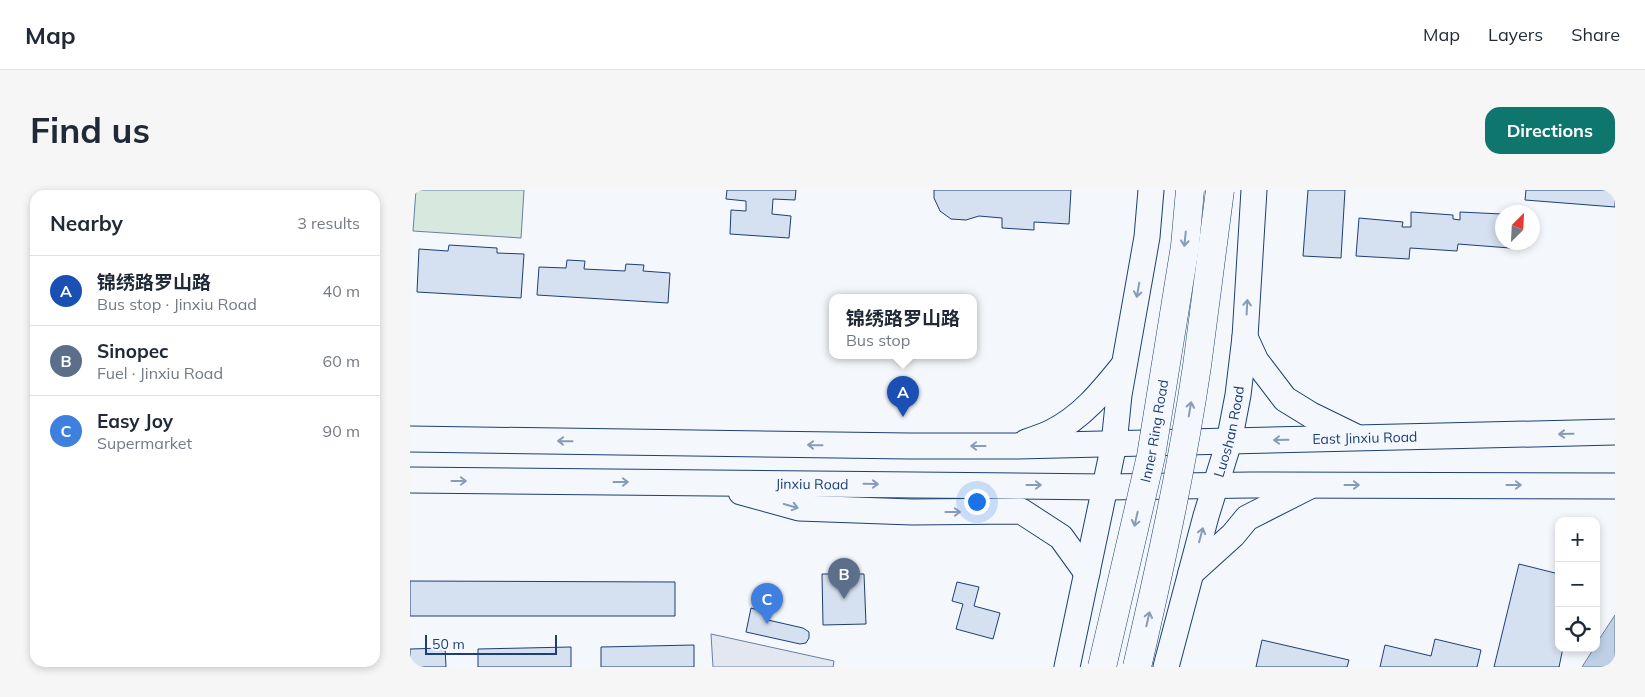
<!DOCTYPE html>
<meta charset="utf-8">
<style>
:root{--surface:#fff;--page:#f6f6f7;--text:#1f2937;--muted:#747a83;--line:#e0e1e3;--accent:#0f766e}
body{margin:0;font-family:Mulish,"Noto Sans SC",sans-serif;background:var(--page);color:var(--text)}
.controls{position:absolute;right:15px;bottom:15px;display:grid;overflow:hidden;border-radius:10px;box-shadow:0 2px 8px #0003}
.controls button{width:45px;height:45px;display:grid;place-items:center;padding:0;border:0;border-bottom:1px solid var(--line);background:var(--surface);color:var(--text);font:25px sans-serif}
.compass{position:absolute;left:1085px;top:15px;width:45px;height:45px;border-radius:50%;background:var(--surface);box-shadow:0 2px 8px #0003;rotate:24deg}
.scale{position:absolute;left:15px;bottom:12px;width:132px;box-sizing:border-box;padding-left:5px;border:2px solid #1d3f73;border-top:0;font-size:14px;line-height:18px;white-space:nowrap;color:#1d3f73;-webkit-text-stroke:4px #f4f7fb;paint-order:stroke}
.you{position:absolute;left:566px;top:311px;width:18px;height:18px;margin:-12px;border:4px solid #fff;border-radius:50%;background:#1a73e8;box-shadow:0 0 0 8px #1a73e833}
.badge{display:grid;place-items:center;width:32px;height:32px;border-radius:50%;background:var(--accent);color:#fff;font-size:16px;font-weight:700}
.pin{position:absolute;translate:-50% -41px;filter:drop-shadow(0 1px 2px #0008)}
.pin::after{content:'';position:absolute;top:26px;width:18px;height:15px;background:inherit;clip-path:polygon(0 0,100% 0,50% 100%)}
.popup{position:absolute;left:419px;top:104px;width:148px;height:65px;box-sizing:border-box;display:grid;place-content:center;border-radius:10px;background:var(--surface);filter:drop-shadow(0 1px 4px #0005);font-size:16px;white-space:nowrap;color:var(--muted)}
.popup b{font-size:19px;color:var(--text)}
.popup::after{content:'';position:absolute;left:50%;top:100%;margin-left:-10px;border:10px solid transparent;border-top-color:var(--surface)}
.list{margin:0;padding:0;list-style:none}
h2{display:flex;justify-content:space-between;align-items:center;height:65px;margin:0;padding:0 20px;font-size:21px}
h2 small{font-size:16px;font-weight:400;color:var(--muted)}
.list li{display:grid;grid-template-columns:32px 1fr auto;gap:15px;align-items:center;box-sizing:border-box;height:70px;padding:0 20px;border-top:1px solid var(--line)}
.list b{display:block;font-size:19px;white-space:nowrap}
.list p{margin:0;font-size:16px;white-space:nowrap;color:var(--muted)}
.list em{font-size:16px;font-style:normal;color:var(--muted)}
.icon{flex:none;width:28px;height:28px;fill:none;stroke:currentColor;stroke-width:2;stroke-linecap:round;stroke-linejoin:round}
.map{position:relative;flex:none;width:1205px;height:477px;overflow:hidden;border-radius:15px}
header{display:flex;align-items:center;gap:30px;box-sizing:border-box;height:70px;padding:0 25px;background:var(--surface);border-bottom:1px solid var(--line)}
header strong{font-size:24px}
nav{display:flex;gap:28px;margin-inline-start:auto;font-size:18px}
.intro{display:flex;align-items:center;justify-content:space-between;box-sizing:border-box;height:120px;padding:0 30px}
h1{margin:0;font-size:35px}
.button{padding:12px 22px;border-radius:15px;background:var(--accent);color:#fff;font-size:18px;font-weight:700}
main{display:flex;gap:30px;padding:0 30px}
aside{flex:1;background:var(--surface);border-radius:15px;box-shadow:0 2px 8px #0003}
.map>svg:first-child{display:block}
.green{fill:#d7e8df;stroke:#687fa3}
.parking{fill:#e3e8f0;stroke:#687fa3}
.water{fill:#bed0e5;stroke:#687fa3}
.building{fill:#d5e0f0;stroke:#1d3f73}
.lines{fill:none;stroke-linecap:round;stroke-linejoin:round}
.major-casing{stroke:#1d3f73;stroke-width:27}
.major{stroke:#f4f7fb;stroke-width:25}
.highway-bridge-casing{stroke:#1d3f73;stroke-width:29;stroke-linecap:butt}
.highway-bridge{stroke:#f4f7fb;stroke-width:28}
.oneway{stroke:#889bb7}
.labels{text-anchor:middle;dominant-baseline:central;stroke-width:4;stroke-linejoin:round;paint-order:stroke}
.street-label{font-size:14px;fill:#1d3f73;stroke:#f4f7fb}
</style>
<header>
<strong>Map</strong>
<nav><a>Map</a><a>Layers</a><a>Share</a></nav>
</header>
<div class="intro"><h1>Find us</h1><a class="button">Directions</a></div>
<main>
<aside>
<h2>Nearby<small>3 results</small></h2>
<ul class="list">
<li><span class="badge" style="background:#1a4fb4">A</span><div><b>锦绣路罗山路</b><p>Bus stop · Jinxiu Road</p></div><em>40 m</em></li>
<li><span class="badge" style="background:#5c6f8a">B</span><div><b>Sinopec</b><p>Fuel · Jinxiu Road</p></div><em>60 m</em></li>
<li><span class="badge" style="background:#3f7fe0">C</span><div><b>Easy Joy</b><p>Supermarket</p></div><em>90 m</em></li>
</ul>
</aside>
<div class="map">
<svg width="1205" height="477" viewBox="0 0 1205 477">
<rect width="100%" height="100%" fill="#f4f7fb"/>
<path class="green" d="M 6,0 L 114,0 L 111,48 L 3,41 Z"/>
<path class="parking" d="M 301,444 L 424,471 L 423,477 L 303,477 Z"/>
<path class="water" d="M 1205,425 L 1205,477 L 1172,477 L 1184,458 L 1186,458 L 1186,454 Z"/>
<g class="building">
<path d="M 317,0 L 386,0 L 385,10 L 363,9 L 362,24 L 381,26 L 379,48 L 320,44 L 321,20 L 336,21 L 336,11 L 316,9 Z"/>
<path d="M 524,0 L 661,0 L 659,34 L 624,32 L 624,40 L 592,38 L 592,28 L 569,26 L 556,30 L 541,29 L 530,21 L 524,8 Z"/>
<path d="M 898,0 L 935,0 L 931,68 L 893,66 Z"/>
<path d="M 1116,0 L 1205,0 L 1205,17 L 1115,10 Z"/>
<path d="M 1001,22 L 1043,25 L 1043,29 L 1050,30 L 1050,22 L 1092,24 L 1092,52 L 1100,52 L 1100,58 L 1048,54 L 1047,61 L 1000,58 L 999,69 L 946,66 L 949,28 L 993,32 L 992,37 L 1001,37 Z"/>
<path d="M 39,55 L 87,58 L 87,63 L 114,64 L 111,108 L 7,102 L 9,59 L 38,61 Z"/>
<path d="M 157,70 L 175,71 L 174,79 L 215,81 L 216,74 L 234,75 L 233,81 L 260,83 L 258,113 L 127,105 L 129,77 L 156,78 Z"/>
<path d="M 1109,374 L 1149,384 L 1149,458 L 1153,458 L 1149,477 L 1084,477 Z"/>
<path d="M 412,384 L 454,384 L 456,434 L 413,435 Z"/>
<path d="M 0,391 L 265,392 L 265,426 L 0,426 Z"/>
<path d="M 547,392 L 569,397 L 564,416 L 590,423 L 583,449 L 546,439 L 553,414 L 542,411 Z"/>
<path d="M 341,418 L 359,423 L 358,430 L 393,438 L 399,442 L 399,448 L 396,453 L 390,454 L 336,442 Z"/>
<path d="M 1025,449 L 1071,460 L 1067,477 L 970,477 L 975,455 L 1021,466 Z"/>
<path d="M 852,450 L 939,470 L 937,477 L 846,477 Z"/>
<path d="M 284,455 L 284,477 L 191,477 L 191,457 Z"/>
<path d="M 161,457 L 161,477 L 68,477 L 68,459 Z"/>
<path d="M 35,458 L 36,477 L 0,477 L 0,459 Z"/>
</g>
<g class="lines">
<g class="major-casing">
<g id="major">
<path d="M 835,147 L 846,171 L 875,209 L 901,225 L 944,246"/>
<path id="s1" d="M 0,249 L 499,256 L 607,256 L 1205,242"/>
<path d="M 616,252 C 625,249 634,246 642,242 C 672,227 692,202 713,176"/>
<path id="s2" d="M 0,290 L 696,297 L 841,295 L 1205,296"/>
<path d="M 331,302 L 389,318 L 502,322 L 611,321 L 651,347 L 677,383"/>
<path d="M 781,383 L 823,345 L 837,328 L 898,297"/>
<path d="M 657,477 L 704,254 L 709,205 L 737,47 L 741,0"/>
<path id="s3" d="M 756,477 L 796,326 L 819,252 L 828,205 L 835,147 L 844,0"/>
</g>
</g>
<use href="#major" class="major"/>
<g class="highway-bridge-casing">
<g id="highway-bridge">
<path id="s4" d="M 692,477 L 741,266 L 775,56 L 780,0"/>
<path d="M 727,477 C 750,377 772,278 787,176 C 795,118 802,59 810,0"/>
</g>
</g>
<use href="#highway-bridge" class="highway-bridge"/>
</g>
<defs><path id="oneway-shaft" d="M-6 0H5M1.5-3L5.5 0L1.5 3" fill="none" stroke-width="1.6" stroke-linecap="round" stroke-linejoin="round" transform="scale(1.25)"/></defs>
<g class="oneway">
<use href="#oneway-shaft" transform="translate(775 49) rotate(96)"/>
<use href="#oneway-shaft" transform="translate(728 100) rotate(100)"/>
<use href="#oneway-shaft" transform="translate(837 117) rotate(-87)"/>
<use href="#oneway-shaft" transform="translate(780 219) rotate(-80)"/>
<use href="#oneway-shaft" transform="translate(1156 244) rotate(179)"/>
<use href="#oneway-shaft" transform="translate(871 250) rotate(179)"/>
<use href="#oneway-shaft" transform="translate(155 251) rotate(-179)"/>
<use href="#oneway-shaft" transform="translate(405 255) rotate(-179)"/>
<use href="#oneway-shaft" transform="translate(568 256) rotate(180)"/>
<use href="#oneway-shaft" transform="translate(49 291)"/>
<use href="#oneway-shaft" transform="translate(211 292)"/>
<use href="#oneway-shaft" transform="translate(461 294) rotate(1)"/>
<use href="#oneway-shaft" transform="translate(624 295)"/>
<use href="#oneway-shaft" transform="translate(942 295)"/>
<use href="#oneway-shaft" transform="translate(1104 295)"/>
<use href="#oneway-shaft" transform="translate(381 316) rotate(16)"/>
<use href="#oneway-shaft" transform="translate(543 322)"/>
<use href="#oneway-shaft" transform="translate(726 329) rotate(103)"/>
<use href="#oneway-shaft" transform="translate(791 345) rotate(-75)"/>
<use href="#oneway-shaft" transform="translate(738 429) rotate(-77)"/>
</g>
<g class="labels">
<g class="street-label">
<text stroke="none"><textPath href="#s4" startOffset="242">Inner Ring Road</textPath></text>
<text stroke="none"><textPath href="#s3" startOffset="244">Luoshan Road</textPath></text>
<text stroke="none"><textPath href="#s1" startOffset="955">East Jinxiu Road</textPath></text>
<text stroke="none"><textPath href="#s2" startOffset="402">Jinxiu Road</textPath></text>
</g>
</g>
</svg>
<div class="controls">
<button>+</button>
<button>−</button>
<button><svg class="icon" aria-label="locate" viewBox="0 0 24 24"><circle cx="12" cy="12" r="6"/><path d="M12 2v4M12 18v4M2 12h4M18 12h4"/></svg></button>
</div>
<svg class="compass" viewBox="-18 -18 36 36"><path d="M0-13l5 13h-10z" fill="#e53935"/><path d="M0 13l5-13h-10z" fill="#747a83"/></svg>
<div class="scale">50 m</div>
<div class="you"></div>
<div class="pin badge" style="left:493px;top:227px;background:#1a4fb4">A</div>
<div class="popup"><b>锦绣路罗山路</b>Bus stop</div>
<div class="pin badge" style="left:434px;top:409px;background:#5c6f8a">B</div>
<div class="pin badge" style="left:357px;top:434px;background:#3f7fe0">C</div>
</div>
</main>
